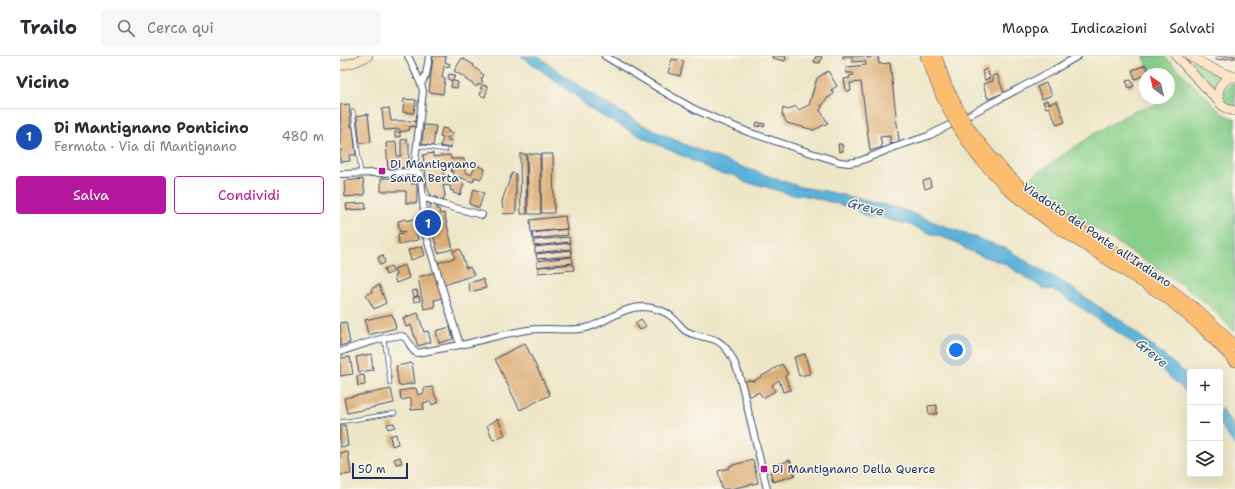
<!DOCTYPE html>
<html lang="it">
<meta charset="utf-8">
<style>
:root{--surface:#fff;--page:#f7f7f7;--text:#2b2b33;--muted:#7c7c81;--line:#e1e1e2;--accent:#b5179e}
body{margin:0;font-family:"Shantell Sans",sans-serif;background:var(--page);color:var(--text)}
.controls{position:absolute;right:12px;bottom:12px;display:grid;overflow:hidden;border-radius:4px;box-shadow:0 4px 16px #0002}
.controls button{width:36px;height:36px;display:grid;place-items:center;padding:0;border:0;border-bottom:1px solid var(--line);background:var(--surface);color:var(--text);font:20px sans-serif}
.compass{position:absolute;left:799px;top:12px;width:36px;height:36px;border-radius:50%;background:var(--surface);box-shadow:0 4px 16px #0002;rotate:326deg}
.scale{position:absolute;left:12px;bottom:10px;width:56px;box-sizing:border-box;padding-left:4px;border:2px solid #1b2f5e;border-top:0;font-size:11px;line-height:14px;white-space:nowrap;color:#1b2f5e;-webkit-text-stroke:3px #fbf7ec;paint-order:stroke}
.you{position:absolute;left:616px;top:294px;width:14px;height:14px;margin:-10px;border:3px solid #fff;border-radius:50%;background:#1a73e8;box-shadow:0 0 0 6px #1a73e833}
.badge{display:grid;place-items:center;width:26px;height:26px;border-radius:50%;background:var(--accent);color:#fff;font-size:13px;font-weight:700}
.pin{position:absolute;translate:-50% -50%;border:2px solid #fff;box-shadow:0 1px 4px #0006}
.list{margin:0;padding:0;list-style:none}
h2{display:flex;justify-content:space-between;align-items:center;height:52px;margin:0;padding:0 16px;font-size:17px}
h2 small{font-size:13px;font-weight:400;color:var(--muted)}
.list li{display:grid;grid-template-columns:26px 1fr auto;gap:12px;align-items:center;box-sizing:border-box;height:56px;padding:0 16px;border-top:1px solid var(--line)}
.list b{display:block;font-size:15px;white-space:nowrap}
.list p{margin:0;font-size:13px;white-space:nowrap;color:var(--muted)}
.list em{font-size:13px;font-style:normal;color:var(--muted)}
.actions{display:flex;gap:8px;padding:12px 16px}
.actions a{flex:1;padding:9px 0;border:1px solid var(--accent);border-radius:4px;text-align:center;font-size:14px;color:var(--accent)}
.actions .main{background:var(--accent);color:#fff}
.icon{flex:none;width:22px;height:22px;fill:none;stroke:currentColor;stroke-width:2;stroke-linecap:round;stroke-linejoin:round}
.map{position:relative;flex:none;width:895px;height:433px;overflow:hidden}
header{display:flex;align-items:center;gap:24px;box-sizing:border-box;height:56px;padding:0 20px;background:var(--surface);border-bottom:1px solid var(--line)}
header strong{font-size:19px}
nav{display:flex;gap:22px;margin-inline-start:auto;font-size:14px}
.search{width:280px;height:36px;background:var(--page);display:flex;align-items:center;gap:10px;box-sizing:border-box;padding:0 14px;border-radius:4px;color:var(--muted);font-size:15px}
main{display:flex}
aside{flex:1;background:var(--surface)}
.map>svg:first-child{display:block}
.green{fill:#87ce89;stroke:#517e74}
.water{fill:#5cb2d9;stroke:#3c709c}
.building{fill:#dcad76}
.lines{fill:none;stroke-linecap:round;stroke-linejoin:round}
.lane-casing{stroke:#3a4a6e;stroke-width:4.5}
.street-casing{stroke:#3a4a6e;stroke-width:8}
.secondary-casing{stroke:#3a4a6e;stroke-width:10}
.highway-casing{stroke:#3a4a6e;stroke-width:12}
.lane{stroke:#fff;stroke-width:3}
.street{stroke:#fff;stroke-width:6}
.secondary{stroke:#fee5c5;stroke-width:9}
.highway{stroke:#fdbd6f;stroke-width:11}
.highway-bridge-casing{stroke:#3a4a6e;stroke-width:12;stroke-linecap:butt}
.highway-bridge{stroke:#fdbd6f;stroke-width:11}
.poi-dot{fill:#b5179e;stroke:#fbf7ec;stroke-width:1.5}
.labels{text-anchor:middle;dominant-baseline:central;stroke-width:3;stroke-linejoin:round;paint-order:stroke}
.poi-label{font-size:12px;fill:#1b2f5e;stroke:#fbf7ec;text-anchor:start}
.street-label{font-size:12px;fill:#1b2f5e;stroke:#fbf7ec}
.water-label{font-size:13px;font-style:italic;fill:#2e5683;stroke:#fbf7ec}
</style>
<header>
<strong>Trailo</strong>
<div class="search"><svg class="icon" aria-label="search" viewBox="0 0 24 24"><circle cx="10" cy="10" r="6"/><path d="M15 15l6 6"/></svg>Cerca qui</div>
<nav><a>Mappa</a><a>Indicazioni</a><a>Salvati</a></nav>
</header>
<main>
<aside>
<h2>Vicino<small></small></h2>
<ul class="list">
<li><span class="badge" style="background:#1a4fb4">1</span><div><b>Di Mantignano Ponticino</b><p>Fermata · Via di Mantignano</p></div><em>480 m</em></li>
</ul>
<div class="actions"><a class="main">Salva</a><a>Condividi</a></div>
</aside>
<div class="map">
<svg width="895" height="433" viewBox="0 0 895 433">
<rect width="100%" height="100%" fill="#fbf7ec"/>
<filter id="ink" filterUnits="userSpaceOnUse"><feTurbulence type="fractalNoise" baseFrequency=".025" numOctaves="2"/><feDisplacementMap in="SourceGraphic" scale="8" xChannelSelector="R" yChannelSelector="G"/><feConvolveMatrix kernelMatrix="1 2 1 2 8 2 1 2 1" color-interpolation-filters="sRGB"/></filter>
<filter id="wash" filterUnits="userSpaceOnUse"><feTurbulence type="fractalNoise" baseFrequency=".012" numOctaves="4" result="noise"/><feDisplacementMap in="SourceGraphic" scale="16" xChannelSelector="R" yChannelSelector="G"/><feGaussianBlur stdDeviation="0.9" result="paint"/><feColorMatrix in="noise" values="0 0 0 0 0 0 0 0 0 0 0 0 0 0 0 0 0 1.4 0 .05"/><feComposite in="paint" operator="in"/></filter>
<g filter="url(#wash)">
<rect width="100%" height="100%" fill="#ede6c7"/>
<g class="green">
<path d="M 804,0 L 824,0 L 882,57 L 892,62 L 895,62 L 895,276 L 871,251 L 843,229 L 724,153 L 700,133 L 690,122 L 754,78 L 794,55 L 820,48 L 818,42 L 829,42 L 829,18 L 810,18 Z"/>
<path d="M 844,2 L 886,21 L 875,35 L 844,4 Z"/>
<path d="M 893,27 L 895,27 L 895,51 L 887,48 C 881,39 884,32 893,27 Z"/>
</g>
<g class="water">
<path d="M 181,0 L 198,0 L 233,26 L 277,54 L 303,69 L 352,92 L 402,111 L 461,131 L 485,135 L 561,153 L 604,170 L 667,193 L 684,204 L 723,226 L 759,251 L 778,262 L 850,321 L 850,339 L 840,330 L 827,319 L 805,297 L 783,280 L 722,239 L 712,234 L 704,233 L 663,207 L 639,199 L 626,193 L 616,186 L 584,175 L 571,169 L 539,161 L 527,161 L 515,153 L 502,149 L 463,139 L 449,138 L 420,129 L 406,127 L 394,119 L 381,118 L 306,83 L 262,60 L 247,51 L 239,42 Z"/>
<path d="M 880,351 L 895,371 L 895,390 L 880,368 Z"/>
</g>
<g id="blocks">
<g class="building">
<path d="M 93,0 L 106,0 L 105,6 L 110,8 L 109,11 L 104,10 L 102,22 L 105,22 L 103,38 L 89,36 Z"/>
<path d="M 432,0 L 446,0 L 445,5 L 432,2 Z"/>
<path d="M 476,0 L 482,0 L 480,7 L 474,6 Z"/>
<path d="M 503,0 L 527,0 L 527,2 L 531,2 L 531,0 L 538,0 L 539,8 L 550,7 L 559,85 L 550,88 L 550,80 L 540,81 L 542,91 L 530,95 L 521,26 L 510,27 L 511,35 L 506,35 L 504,23 L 510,22 L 509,20 L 514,19 L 513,17 L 507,17 L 506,11 L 526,9 L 525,5 L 512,6 L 512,2 L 503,3 Z"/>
<path d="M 875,0 L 895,0 L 895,2 L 876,4 Z"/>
<path d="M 122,2 L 134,9 L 133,10 L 144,19 L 141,24 L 143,25 L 140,29 L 138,28 L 137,31 L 125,23 L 126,22 L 114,15 Z"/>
<path d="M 332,3 L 344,5 L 340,20 L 328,17 Z"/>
<path d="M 806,9 L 810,18 L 805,18 L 805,19 L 795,23 L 792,14 Z"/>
<path d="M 647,13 L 650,22 L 645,24 L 642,15 Z"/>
<path d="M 488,15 L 497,30 L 491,34 L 494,38 L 486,43 L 483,49 L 481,50 L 482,52 L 480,54 L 488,67 L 474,74 L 447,67 L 442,58 L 443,52 L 448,54 L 456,50 L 458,54 L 469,49 L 477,22 Z"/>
<path d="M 109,18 L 115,19 L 113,25 L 118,26 L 117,32 L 111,31 L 112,25 L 108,23 Z"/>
<path d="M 657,18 L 664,37 L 648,43 L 643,28 L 653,25 L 652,20 Z"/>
<path d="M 791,24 L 794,30 L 789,32 L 786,25 Z"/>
<path d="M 706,27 L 712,39 L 702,43 L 697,31 Z"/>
<path d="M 143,29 L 148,31 L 145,41 L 140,39 L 142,33 L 140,32 Z"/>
<path d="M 64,43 L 76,44 L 74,57 L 63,56 Z"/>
<path d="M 707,44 L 709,48 L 717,45 L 725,66 L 717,69 L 709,51 L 706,52 L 703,46 Z"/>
<path d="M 9,48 L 11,71 L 13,71 L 16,99 L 9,99 L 10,105 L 0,106 L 0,94 L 2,94 L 0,82 L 0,75 L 1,75 L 0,49 Z"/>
<path d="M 49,52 L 51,65 L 76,65 L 76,70 L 69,71 L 70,74 L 60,76 L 60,73 L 44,74 L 42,53 Z"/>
<path d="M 28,58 L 31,86 L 20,87 L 17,60 Z"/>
<path d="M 417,66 L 425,68 L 424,71 L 420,69 L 419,71 L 416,70 Z"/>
<path d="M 84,69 L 96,70 L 93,90 L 82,88 Z"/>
<path d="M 102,72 L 108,73 L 108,76 L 113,77 L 112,81 L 107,81 L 107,84 L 112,84 L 111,92 L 100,90 L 103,82 L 100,81 Z"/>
<rect x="55" y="76" width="5" height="5"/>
<path d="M 67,83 L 67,87 L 69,87 L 69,111 L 48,113 L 46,87 L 56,86 L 57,100 L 61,100 L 61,84 Z"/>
<path d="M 498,88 L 502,88 L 503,95 L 499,96 Z"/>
<path d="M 93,97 L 93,101 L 110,99 L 111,103 L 124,103 L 125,116 L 131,119 L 136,109 L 145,113 L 141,123 L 135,121 L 133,126 L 113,119 L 113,115 L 111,116 L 112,111 L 102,112 L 104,120 L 107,120 L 106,124 L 112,125 L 112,123 L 124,128 L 120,139 L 113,137 L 114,135 L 110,134 L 111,131 L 110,130 L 103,129 L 105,139 L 103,146 L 96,144 L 97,141 L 94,141 L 90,138 L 87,130 L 83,99 Z"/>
<path d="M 180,98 L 186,98 L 187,158 L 181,158 Z"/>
<path d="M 187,98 L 200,98 L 201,158 L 188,158 Z"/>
<path d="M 201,98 L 213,98 L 214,157 L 201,157 Z"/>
<path d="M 172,117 L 176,118 L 176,157 L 163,158 L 162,145 Z"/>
<path d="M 41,122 L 71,122 L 71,128 L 77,128 L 77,147 L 66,147 L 66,135 L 41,135 Z"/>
<path d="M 23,123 L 25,139 L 5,141 L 4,125 Z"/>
<path d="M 590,123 L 591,131 L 585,133 L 583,125 Z"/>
<path d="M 134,133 L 144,137 L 139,152 L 129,148 Z"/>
<path d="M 25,147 L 26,153 L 7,154 L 6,148 Z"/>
<path d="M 90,148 L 97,148 L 97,153 L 99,153 L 100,158 L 104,157 L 113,193 L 98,197 L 96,190 L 97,189 L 96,186 L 95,187 L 92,172 L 93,172 L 93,169 L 91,170 Z"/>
<path d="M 225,160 L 227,173 L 191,176 L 190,164 Z"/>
<path d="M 66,163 L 66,165 L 74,163 L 78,184 L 59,188 L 58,178 L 65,177 L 65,175 L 60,176 L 58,165 Z"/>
<path d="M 227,173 L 228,179 L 193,183 L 192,177 Z"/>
<path d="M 229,181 L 230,186 L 194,190 L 194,184 Z"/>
<path d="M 230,187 L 231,193 L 195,197 L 195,191 Z"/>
<path d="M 82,190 L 85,199 L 71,204 L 68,194 Z"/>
<path d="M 120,193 L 126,212 L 130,211 L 134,219 L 104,229 L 97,207 L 115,202 L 113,195 Z"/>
<path d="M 231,194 L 232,200 L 197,203 L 196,198 Z"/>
<path d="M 43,199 L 45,207 L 40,209 L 38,201 Z"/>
<path d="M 232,201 L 233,207 L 197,211 L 197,205 Z"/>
<path d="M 233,208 L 234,214 L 198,217 L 198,211 Z"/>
<path d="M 65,209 L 69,222 L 56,227 L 54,220 L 56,219 L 54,213 Z"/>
<path d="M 51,210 L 53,216 L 46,219 L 44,213 Z"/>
<path d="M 96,216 L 103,242 L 94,244 L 95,251 L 84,253 L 78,221 Z"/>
<path d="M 143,223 L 146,232 L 130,236 L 128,227 Z"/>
<path d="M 39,229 L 46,247 L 34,253 L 26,239 L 32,236 L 31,233 Z"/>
<path d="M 77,234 L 78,239 L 74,241 L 72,235 Z"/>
<path d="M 79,240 L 80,245 L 74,246 L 73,242 Z"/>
<path d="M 78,257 L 84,276 L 88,275 L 91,286 L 78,290 L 71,269 L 66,271 L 63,262 Z"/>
<path d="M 52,258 L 56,272 L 28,279 L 25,264 Z"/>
<path d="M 301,263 L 306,270 L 300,274 L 295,267 Z"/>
<path d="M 6,266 L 10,287 L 0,290 L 0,276 L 1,276 L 0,267 Z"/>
<path d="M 110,271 L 113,283 L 99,287 L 96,275 Z"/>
<path d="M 185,287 L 210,339 L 180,354 L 155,303 Z"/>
<path d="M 31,298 L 33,314 L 19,316 L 16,301 Z"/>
<path d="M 465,298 L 470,318 L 459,320 L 454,301 Z"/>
<path d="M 10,301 L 13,318 L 0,320 L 0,302 Z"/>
<path d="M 72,307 L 75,327 L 59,330 L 56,310 Z"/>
<path d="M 442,308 L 448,318 L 445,320 L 451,334 L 443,336 L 439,324 L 432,329 L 435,335 L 423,342 L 419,336 L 408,341 L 403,327 L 408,324 L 414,325 Z"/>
<path d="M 24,319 L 25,329 L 18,330 L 17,320 Z"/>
<path d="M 93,331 L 95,340 L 99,346 L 92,349 L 91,346 L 83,347 L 84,353 L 71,354 L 71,342 L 61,344 L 60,335 L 76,332 L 78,339 L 84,337 L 84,332 Z"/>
<path d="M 51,333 L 54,347 L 7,357 L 4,342 Z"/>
<path d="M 597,349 L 597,358 L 589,358 L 588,350 Z"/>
<path d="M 158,363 L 165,379 L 153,384 L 147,369 Z"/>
<path d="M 54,367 L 55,371 L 48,373 L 47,368 Z"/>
<path d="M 5,369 L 8,390 L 0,391 L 0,370 Z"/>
<path d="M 56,378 L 58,388 L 52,390 L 50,380 Z"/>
<path d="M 8,396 L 11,418 L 0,419 L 0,397 Z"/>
<path d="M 60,401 L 62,407 L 56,408 L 54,403 Z"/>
<path d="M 413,404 L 418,427 L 390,433 L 382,433 L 378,415 L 390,412 L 389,410 Z"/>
<path d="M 450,404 L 455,419 L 433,426 L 430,416 L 439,413 L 437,409 Z"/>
</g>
</g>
</g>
<g filter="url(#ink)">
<use href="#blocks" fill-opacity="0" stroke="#3a4a6e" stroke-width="1"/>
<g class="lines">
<g class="lane-casing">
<g id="lane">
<path d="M 13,55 L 21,118"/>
<path d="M 77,90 L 106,94"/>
<path d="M 44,282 L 50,327"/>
<path d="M 0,366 L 55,357"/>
</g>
</g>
<g class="street-casing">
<g id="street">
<path d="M 68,0 L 81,28 L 83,35 L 74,114"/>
<path d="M 265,0 L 326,37 L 354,53 L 381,65 L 408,76 L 465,95 L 500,106 L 509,107 L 520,105 L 555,91 L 588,80 L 629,59 L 712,15 L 738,0"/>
<path d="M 81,28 L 86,19 L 89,0"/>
<path d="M 74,114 L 79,117 L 81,121 L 86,180 L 120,289 C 143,284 166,277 188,274 C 207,271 227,276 246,272 C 266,267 281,251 303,251 C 313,251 326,255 333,262 C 338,266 341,272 346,275 C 364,285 376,276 390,298 C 399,313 403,333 407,350 C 414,378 420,405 427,433"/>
<path d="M 0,118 L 70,116 L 74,114"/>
<path d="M 83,141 L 104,149 L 142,159"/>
<path d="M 0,296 C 11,292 56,276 64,281 C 70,284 70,295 77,297 L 120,289"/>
</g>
</g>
<g class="secondary-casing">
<g id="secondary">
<path d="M 836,0 L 882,49 L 887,53 L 895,55"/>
<path d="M 850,0 L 873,13 L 895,21"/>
<path d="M 0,10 L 15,6 L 28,0"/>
<path d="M 880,46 C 875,34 882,22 895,21"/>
</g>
</g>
<g class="highway-casing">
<g id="highway">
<path d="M 586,0 L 602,41 L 613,62"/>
<path d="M 596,0 L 606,29 L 620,57"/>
<path d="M 625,66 C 645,96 667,121 695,143 C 711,156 730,167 748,179 C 800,213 853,244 895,291"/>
<path d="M 618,71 L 637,100 L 671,136 L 711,167 L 826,241 L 864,273 L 895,305"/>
</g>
</g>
<use href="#lane" class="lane"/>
<use href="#street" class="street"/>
<use href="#secondary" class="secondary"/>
<use href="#highway" class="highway"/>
<g class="highway-bridge-casing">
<g id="highway-bridge">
<path d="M 620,57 L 625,66"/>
<path d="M 613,62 L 618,71"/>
</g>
</g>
<use href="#highway-bridge" class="highway-bridge"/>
</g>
</g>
<g class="poi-dot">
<rect x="38" y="111" width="8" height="8" rx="2"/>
<rect x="420" y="409" width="8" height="8" rx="2"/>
</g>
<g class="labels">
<g class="poi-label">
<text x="50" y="108">Di Mantignano<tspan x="50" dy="14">Santa Berta</tspan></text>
<text x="432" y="413">Di Mantignano Della Querce</text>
</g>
<g class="street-label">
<text transform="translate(757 179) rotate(34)">Viadotto del Ponte all'Indiano</text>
</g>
<g class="water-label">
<text transform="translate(526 151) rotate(15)">Greve</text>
<text transform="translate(812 297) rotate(40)">Greve</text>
</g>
</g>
</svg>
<div class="controls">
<button>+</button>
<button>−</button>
<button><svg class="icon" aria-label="layers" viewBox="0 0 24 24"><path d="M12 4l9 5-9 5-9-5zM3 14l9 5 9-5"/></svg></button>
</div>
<svg class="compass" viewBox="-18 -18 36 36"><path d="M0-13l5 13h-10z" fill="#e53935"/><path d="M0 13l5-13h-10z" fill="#7c7c81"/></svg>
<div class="scale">50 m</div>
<div class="you"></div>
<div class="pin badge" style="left:88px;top:167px;background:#1a4fb4">1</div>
</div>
</main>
